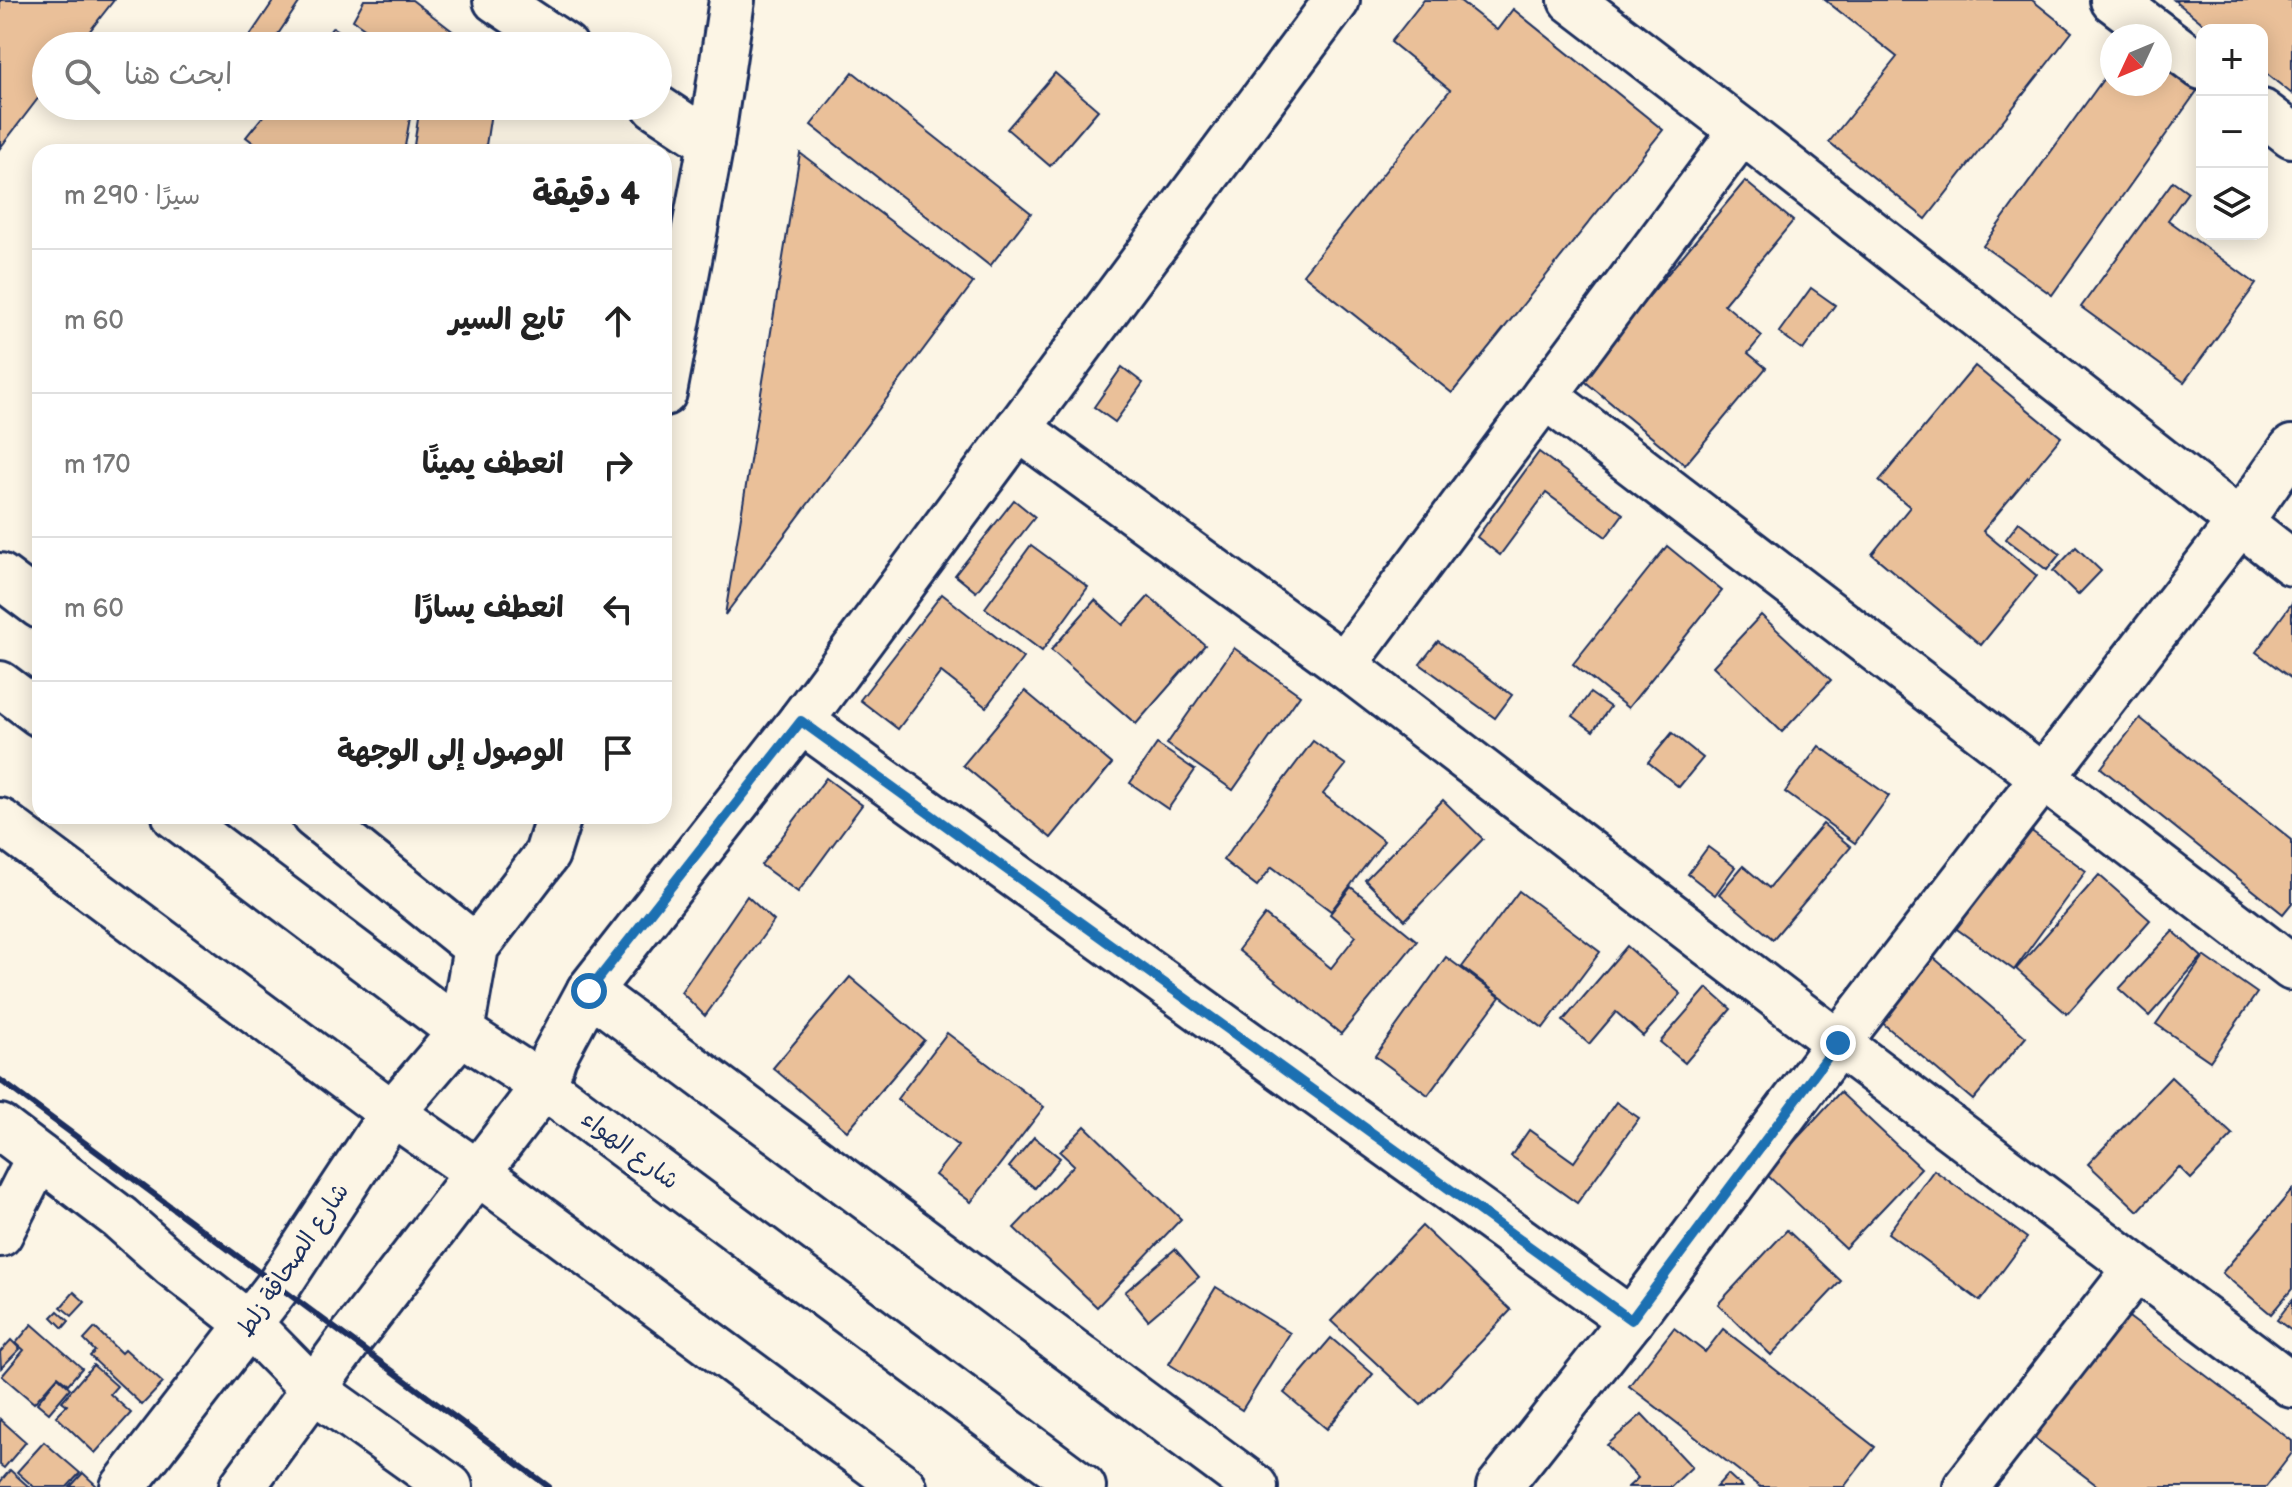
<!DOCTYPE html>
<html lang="ar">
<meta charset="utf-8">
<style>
:root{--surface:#fff;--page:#f2f2f2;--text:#222;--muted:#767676;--line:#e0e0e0}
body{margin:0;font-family:"Balsamiq Sans","Playpen Sans Arabic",sans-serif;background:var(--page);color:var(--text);direction:rtl}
.controls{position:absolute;right:24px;top:24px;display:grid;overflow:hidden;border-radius:16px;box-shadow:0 4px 20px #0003}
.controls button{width:72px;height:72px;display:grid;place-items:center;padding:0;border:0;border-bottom:2px solid var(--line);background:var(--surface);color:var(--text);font:40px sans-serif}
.compass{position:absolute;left:2100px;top:24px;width:72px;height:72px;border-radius:50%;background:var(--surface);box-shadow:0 4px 20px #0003;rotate:226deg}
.stop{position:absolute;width:24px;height:24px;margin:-18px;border:6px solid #1f6fb2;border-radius:50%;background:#fff}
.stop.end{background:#1f6fb2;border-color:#fff;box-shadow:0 2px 8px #0008}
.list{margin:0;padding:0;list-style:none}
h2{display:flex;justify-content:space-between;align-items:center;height:104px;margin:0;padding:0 32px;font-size:34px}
h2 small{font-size:26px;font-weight:400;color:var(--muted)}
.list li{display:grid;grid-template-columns:52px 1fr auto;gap:24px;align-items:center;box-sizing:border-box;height:144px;padding:0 32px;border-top:2px solid var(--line)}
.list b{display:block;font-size:30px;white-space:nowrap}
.list em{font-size:26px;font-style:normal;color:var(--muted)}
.icon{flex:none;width:44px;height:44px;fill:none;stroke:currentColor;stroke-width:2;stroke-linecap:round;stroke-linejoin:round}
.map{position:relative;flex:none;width:2292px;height:1487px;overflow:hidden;direction:ltr}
.search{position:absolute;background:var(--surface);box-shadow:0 4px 20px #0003;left:32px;top:32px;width:640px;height:88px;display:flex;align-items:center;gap:20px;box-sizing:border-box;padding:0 28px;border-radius:44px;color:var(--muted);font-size:30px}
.panel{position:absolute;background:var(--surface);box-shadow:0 4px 20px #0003;left:32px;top:144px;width:640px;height:680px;border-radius:24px;direction:rtl}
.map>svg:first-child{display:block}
.building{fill:#eac099;stroke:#1b2f5e;stroke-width:2}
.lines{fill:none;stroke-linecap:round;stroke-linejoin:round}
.street-casing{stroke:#1b2f5e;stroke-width:50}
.secondary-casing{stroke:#1b2f5e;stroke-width:50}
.highway-casing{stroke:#1b2f5e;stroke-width:50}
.street{stroke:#fcf5e5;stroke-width:44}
.secondary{stroke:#fcf5e5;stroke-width:44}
.highway{stroke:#fcf5e5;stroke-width:44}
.rail{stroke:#1b2f5e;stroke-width:6}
.route{stroke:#1f6fb2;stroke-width:10}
.labels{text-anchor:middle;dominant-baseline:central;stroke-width:8;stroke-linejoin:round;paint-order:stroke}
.street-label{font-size:24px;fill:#1b2f5e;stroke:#fcf5e5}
</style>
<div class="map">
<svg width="2292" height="1487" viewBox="0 0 2292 1487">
<rect width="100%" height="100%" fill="#fcf5e5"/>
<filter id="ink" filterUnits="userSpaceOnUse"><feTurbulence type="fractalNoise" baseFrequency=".0125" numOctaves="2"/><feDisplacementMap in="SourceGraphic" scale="16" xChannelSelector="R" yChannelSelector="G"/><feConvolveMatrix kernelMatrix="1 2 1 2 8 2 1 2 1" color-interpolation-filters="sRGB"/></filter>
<g filter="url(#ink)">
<g class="building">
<path d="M 0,0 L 114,0 L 78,46 L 46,46 L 46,88 L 0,148 Z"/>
<path d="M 274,0 L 301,0 L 270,46 L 243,46 Z"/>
<path d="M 364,0 L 412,0 L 472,46 L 390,46 L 353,20 Z"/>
<path d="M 1424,0 L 1459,0 L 1497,30 L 1513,9 L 1663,130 L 1452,393 L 1303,274 L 1450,90 L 1391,42 Z"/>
<path d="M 1825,0 L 2032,0 L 2072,32 L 1926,219 L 1829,142 L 1897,57 Z"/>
<path d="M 2174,0 L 2292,0 L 2292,94 L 2262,70 L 2262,30 L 2211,30 Z"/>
<path d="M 333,27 L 363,46 L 318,46 Z"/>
<path d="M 2160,64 L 2197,91 L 2052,295 L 1983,246 L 2112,67 L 2112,84 L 2160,84 Z"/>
<path d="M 853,72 L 1031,213 L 990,266 L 811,125 Z"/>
<path d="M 1055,73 L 1098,110 L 1050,166 L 1007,129 Z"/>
<path d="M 271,106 L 412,106 L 404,152 L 265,152 L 246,137 Z"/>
<path d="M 420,106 L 492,106 L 485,152 L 413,152 Z"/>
<path d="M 800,153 L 973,283 L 725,615 Z"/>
<path d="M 1745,181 L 1793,221 L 1724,304 L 1762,336 L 1748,353 L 1766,368 L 1685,465 L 1581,378 Z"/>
<path d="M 2173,181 L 2188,192 L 2168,220 L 2256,284 L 2184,382 L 2081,307 Z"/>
<path d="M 1811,288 L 1835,305 L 1803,350 L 1779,332 Z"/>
<path d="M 1975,366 L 2061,437 L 1983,531 L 2037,576 L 1981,645 L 1872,554 L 1910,507 L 1879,481 Z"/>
<path d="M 1122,367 L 1143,383 L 1115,422 L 1094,407 Z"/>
<path d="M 1539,452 L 1623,514 L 1606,537 L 1546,493 L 1500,555 L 1477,537 Z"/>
<path d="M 1014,500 L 1035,517 L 976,592 L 955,575 Z"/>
<path d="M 2019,522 L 2060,554 L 2047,570 L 2006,539 Z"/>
<path d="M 1031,545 L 1088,587 L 1042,651 L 985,608 Z"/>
<path d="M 1667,546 L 1722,591 L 1628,708 L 1573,664 Z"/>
<path d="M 2076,547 L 2101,571 L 2078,595 L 2053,571 Z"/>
<path d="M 942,594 L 1023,658 L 986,707 L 941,672 L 898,729 L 860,700 Z"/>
<path d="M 1149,596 L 1205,645 L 1136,724 L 1051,650 L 1095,600 L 1123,625 Z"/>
<path d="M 2292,603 L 2292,679 L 2256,652 Z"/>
<path d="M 1761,615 L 1831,680 L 1782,732 L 1713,666 Z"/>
<path d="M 1438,641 L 1512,695 L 1495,718 L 1420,664 Z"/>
<path d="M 1234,648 L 1300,695 L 1233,790 L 1167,744 Z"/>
<path d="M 1025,691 L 1112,764 L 1051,838 L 963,765 Z"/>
<path d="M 1590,693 L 1610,707 L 1593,731 L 1573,716 Z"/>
<path d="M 2140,718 L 2292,840 L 2292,903 L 2283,914 L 2101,768 Z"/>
<path d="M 1672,733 L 1703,758 L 1679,787 L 1648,762 Z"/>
<path d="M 1313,741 L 1346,765 L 1323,794 L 1384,841 L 1331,911 L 1272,867 L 1257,886 L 1223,860 Z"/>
<path d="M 1157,744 L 1195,770 L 1168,809 L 1130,783 Z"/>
<path d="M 1819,746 L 1889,796 L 1855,843 L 1785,792 Z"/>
<path d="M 826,778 L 862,805 L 798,892 L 761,865 Z"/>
<path d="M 1443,800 L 1483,839 L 1405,920 L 1365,880 Z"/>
<path d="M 1823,824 L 1851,847 L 1773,939 L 1719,894 L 1743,866 L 1769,888 Z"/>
<path d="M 2026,827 L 2086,871 L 2014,970 L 1954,927 Z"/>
<path d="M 1708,847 L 1735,867 L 1715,895 L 1688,874 Z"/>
<path d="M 2099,875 L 2150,920 L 2067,1014 L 2016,969 Z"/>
<path d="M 1351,887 L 1417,941 L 1341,1034 L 1238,950 L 1265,915 L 1331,968 L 1356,936 L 1330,914 Z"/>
<path d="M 1519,891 L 1600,952 L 1543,1028 L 1462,967 Z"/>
<path d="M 747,896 L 774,921 L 705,1016 L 681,992 Z"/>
<path d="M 2173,931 L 2202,957 L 2149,1016 L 2119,989 Z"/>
<path d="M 1627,946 L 1681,994 L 1643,1036 L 1616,1012 L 1589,1044 L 1563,1021 Z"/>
<path d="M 2204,956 L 2257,993 L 2210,1061 L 2156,1024 Z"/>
<path d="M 1446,957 L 1500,997 L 1428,1095 L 1375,1056 Z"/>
<path d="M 1934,958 L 2026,1037 L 1973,1100 L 1880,1021 Z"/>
<path d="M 850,977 L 924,1040 L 847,1131 L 773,1068 Z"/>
<path d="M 1707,988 L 1731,1009 L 1685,1063 L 1660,1042 Z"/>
<path d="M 947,1033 L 1044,1107 L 971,1202 L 935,1175 L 958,1146 L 897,1099 Z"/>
<path d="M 2171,1077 L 2233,1135 L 2191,1179 L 2179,1167 L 2138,1211 L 2088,1164 Z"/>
<path d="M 1840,1092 L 1921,1168 L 1845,1248 L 1765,1173 Z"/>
<path d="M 1616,1102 L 1639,1118 L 1577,1203 L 1511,1156 L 1529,1130 L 1574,1162 Z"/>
<path d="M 1085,1126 L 1181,1219 L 1097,1307 L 1014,1228 L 1074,1165 L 1060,1152 Z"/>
<path d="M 1034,1137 L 1060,1158 L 1035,1188 L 1009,1167 Z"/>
<path d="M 1934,1170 L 2027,1238 L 1980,1301 L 1888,1233 Z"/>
<path d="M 2292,1190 L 2292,1289 L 2271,1314 L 2222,1273 Z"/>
<path d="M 1422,1226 L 1511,1310 L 1421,1405 L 1331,1321 Z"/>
<path d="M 1787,1230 L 1841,1281 L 1771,1355 L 1718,1304 Z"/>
<path d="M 1175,1249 L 1199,1277 L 1148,1320 L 1125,1292 Z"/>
<path d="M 1216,1287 L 1290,1333 L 1242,1410 L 1169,1364 Z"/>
<path d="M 74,1292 L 85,1302 L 72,1316 L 61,1307 Z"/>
<path d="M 2292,1300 L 2292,1331 L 2277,1320 Z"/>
<path d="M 58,1311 L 69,1321 L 63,1328 L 52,1317 Z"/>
<path d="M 2121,1311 L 2292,1441 L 2292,1453 L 2266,1487 L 2099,1487 L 2029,1434 Z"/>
<path d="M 32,1324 L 82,1368 L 68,1384 L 58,1376 L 34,1403 L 2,1376 L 24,1350 L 16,1343 Z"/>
<path d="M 95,1328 L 121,1353 L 125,1349 L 163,1383 L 142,1405 L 90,1356 L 95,1351 L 84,1340 Z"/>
<path d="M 1674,1328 L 1705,1352 L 1723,1329 L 1875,1447 L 1844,1487 L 1760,1487 L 1629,1386 Z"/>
<path d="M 1331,1338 L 1373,1374 L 1327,1429 L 1284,1393 Z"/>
<path d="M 11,1340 L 20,1349 L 1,1368 L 0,1352 Z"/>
<path d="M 93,1365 L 117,1386 L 110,1394 L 131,1413 L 95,1453 L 56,1416 L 67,1405 L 62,1401 Z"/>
<path d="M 58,1377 L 70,1388 L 49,1413 L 37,1403 Z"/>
<path d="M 1642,1414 L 1692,1467 L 1671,1487 L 1628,1487 L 1638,1478 L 1607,1445 Z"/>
<path d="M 0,1419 L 26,1442 L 4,1468 L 0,1465 Z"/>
<path d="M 44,1442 L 80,1473 L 67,1487 L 34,1487 L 17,1472 Z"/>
<path d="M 10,1470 L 29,1487 L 0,1487 L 0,1482 Z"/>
<path d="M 83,1473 L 98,1487 L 70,1487 Z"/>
<path d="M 1728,1474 L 1742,1487 L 1716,1487 Z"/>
</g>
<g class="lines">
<g class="street-casing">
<g id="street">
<path d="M 496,0 L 565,46"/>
<path d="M 1571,0 L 1742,131 L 2292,563"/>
<path d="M 2113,0 L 2202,67"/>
<path d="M 655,106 L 711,143"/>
<path d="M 2262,112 L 2292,135"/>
<path d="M 664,393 L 711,143 L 732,0"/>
<path d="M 1545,396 L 2292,968"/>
<path d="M 1018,428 L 1344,665 L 1838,1043 L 2292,1385"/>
<path d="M 0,576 L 40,606"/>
<path d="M 1344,665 L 1742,131"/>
<path d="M 801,721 L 1631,1320"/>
<path d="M 314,816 L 476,947"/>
<path d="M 589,991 L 1255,1487"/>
<path d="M 461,1032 L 476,947 L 547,854 L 559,816"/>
<path d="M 0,1127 L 120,1218 L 173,1265 L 250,1325 L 313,1389 L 450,1487"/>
<path d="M 0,1234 L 39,1157"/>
<path d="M 1499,1487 L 1631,1320 L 1838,1043 L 2240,522 L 2292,448"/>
<path d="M 1966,1487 L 2136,1269"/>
</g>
</g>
<g class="secondary-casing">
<path id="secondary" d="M 544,1086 L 554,1056 L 589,991 L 801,721 L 1337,0"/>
</g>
<g class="highway-casing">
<g id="highway">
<path d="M 0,684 L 40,714"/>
<path d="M 175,816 L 461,1032 L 544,1086 L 1083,1487"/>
<path d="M 0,821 L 392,1113 L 477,1172 L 904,1487"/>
<path d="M 123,1487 L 279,1285 L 392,1113 L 461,1032"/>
<path d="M 242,1487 L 350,1339 L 544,1086"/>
</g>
</g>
<use href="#street" class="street"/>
<use href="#secondary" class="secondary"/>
<use href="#highway" class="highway"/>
<path class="rail" d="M 0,1080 L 549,1487"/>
</g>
</g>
<g class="lines" filter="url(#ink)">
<path class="route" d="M 589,991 L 801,721 L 1631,1320 L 1838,1043"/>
</g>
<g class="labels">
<g class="street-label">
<text transform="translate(630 1150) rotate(37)">شارع الهواء</text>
<text transform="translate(293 1260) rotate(-56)">شارع الصحافة زلط</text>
</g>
</g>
</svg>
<div class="controls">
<button>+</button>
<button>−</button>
<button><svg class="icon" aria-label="layers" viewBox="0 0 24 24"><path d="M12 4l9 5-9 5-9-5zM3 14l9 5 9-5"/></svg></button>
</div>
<svg class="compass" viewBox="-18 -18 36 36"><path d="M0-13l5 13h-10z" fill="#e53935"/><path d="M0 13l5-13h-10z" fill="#767676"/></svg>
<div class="stop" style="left:589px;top:991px"></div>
<div class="stop end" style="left:1838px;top:1043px"></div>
<div class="search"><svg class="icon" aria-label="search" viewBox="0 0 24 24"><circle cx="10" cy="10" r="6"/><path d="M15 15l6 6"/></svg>ابحث هنا</div>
<section class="panel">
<h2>4 دقيقة<small>سيرًا · 290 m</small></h2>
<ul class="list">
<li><svg class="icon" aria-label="ahead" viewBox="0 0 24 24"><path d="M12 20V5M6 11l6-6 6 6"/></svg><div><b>تابع السير</b></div><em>60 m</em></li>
<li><svg class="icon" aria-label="right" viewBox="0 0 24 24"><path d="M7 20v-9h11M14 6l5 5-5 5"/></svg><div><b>انعطف يمينًا</b></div><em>170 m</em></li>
<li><svg class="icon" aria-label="left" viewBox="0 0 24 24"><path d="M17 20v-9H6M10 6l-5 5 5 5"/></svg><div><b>انعطف يسارًا</b></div><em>60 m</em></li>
<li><svg class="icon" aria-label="arrive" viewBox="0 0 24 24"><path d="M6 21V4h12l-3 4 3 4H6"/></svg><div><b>الوصول إلى الوجهة</b></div></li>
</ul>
</section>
</div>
